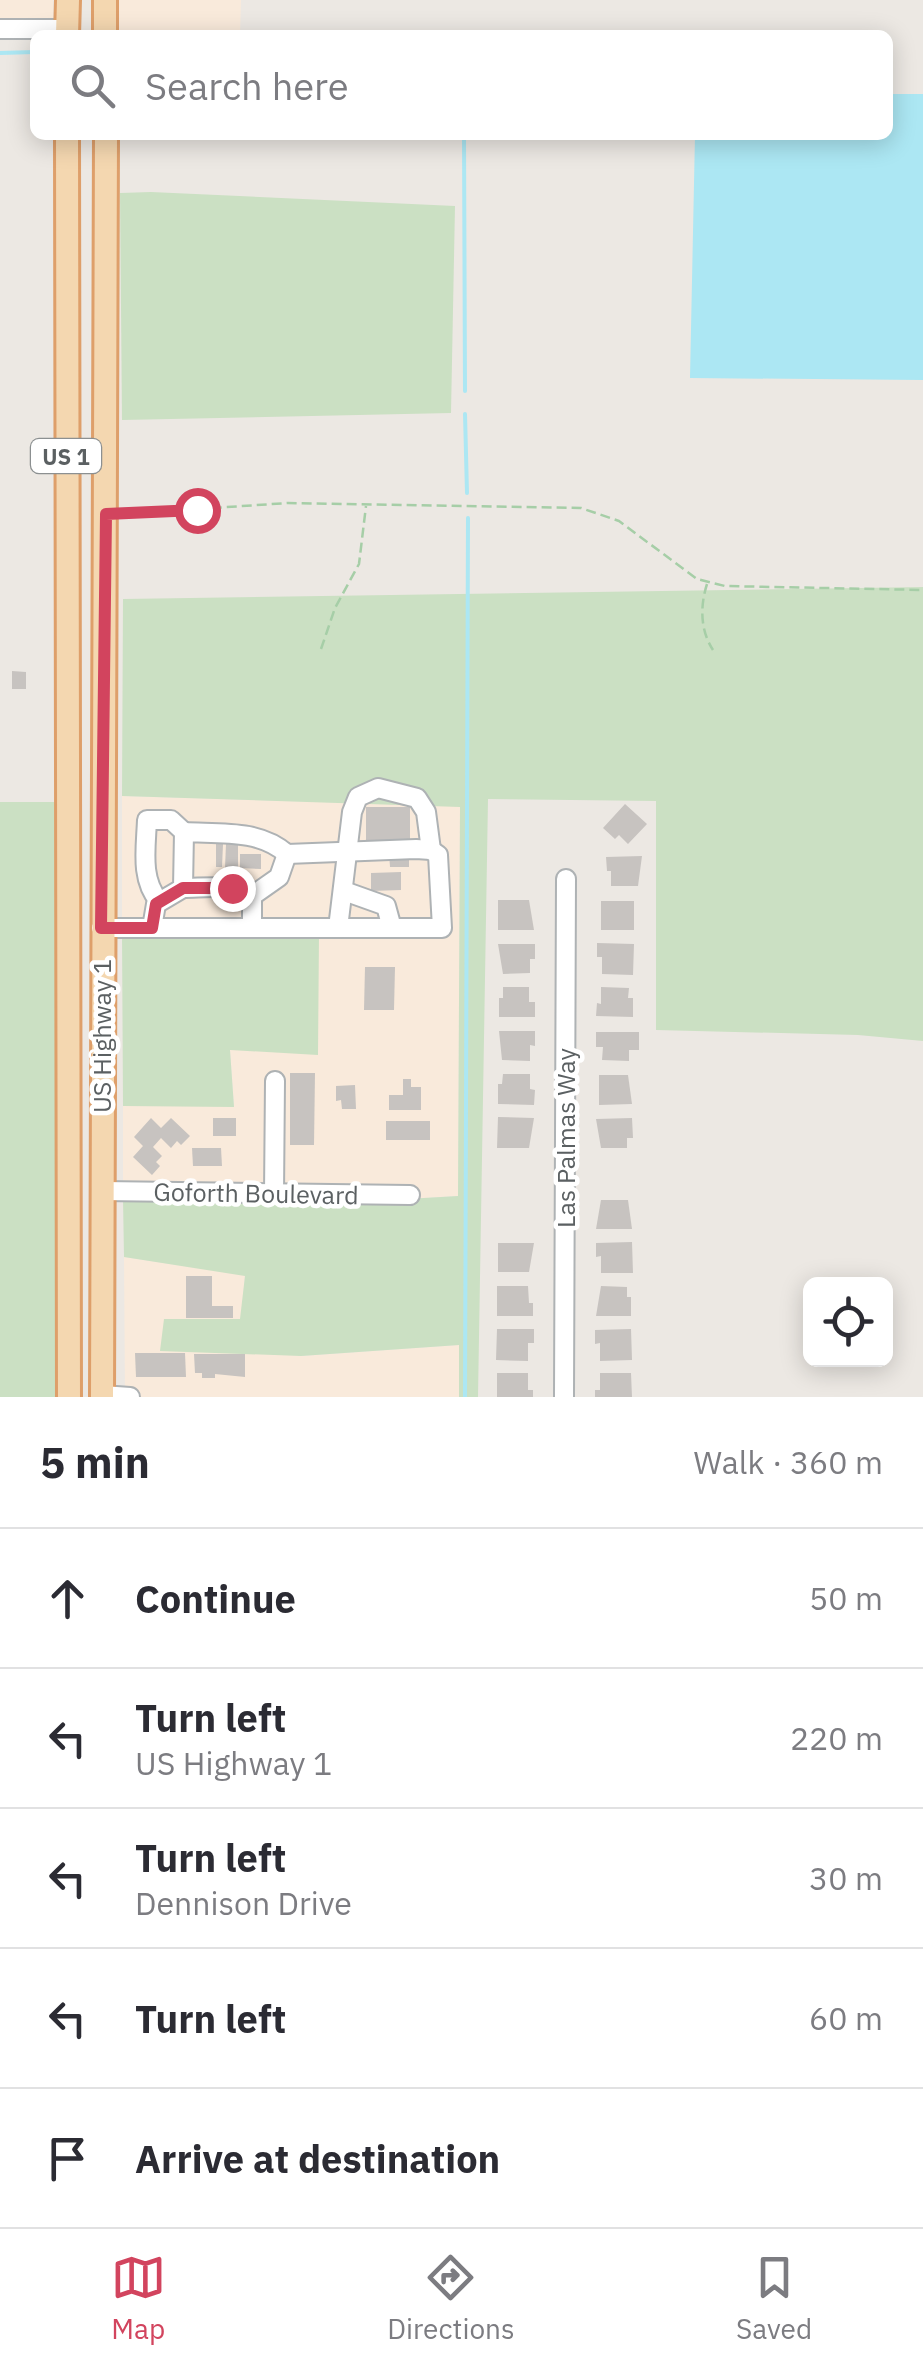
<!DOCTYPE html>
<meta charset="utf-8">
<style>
:root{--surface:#fff;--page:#f7f7f7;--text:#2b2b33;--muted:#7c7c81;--line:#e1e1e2;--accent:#d2445e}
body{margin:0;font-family:"IBM Plex Sans",sans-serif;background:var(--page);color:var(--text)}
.controls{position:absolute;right:30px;bottom:30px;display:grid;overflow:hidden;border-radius:15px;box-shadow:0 5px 25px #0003}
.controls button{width:90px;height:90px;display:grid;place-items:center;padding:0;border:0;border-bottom:2px solid var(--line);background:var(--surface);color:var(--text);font:50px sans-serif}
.stop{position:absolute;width:30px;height:30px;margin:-22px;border:8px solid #d2445e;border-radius:50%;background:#fff}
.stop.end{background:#d2445e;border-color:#fff;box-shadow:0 2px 10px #0008}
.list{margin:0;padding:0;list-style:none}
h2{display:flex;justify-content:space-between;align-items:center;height:130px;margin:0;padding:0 40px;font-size:42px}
h2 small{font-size:32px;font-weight:400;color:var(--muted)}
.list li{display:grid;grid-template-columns:65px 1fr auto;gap:30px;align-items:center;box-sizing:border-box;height:140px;padding:0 40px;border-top:2px solid var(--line)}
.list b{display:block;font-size:38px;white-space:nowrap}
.list p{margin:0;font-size:32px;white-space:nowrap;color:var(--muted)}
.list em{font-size:32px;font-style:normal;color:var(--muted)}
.icon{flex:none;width:55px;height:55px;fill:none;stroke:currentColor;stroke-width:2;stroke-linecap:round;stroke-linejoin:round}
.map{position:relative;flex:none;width:923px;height:1397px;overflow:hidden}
.search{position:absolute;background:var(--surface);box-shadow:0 5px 25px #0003;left:30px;right:30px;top:30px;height:110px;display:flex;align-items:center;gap:25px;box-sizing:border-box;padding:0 35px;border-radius:15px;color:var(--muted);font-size:38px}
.sheet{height:830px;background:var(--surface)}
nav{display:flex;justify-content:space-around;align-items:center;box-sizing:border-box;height:140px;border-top:2px solid var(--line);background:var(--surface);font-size:28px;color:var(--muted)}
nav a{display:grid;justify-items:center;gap:5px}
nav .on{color:var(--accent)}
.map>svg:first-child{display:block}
.commercial{fill:#f9eadb}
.green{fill:#cbe0c3}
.water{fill:#ace7f3}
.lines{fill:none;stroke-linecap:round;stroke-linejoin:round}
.stream{stroke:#ace7f3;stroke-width:4}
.building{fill:#c7c3c0}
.minor-casing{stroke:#aeb2b4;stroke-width:22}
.major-casing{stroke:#de9f6a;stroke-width:28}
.path{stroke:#a6cea7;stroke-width:2.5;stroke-dasharray:10 5;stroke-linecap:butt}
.minor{stroke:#fff;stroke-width:18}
.major{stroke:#f4d7b0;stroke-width:22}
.route{stroke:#d2445e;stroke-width:12}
.labels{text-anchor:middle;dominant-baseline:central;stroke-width:9;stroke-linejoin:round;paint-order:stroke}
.shield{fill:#fff;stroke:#8c9091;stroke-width:2.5}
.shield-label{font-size:22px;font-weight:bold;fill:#5b6062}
.street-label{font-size:25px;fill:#5b6062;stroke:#fff}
</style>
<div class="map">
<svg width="923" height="1397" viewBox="0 0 923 1397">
<rect width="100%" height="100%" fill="#ece8e3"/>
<g class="commercial">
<path d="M 0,0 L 53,0 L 53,31 L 0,30 Z"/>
<path d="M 119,0 L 241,0 L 240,35 L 118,35 Z"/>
<path d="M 122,796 L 460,806 L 458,1196 L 338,1203 L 149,1202 L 123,1199 L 123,1106 L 234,1106 L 230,1050 L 122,933 Z"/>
<path d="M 124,1257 L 245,1275 L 241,1320 L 165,1319 L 301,1356 L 459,1345 L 459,1397 L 125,1397 Z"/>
</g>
<g class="green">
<path d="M 151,192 L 455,206 L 451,413 L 122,420 L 120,193 Z"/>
<path d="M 923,587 L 923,1041 L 858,1035 L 656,1030 L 656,801 L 488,799 L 478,1397 L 459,1397 L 459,1345 L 301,1356 L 160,1351 L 164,1319 L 240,1319 L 245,1276 L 124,1257 L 123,1199 L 149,1202 L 338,1203 L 458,1196 L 460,807 L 122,796 L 123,599 Z"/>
<path d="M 0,802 L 56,802 L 57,1397 L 0,1397 Z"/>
<path d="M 122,933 L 319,934 L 318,1055 L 230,1050 L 234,1107 L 123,1106 Z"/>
</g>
<path class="water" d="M 888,94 L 923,94 L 923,380 L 690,378 L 695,135 L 888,135 Z"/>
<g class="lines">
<g class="stream">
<path d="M 0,53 L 35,52"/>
<path d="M 464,135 L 465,391"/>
<path d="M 465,414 L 467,493"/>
<path d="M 465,1397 L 468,518"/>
</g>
</g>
<g class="building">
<path d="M 12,671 L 26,672 L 26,689 L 12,689 Z"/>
<path d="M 625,804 L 647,824 L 628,844 L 619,835 L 615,839 L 603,828 Z"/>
<path d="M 366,807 L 410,807 L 410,843 L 366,842 Z"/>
<path d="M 216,844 L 223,844 L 222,867 L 216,867 Z"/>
<path d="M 226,844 L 238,844 L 238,868 L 225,868 Z"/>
<path d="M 389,853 L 409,853 L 409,867 L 390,867 Z"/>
<path d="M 240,854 L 261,854 L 261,869 L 240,868 Z"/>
<path d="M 642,856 L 638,886 L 611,886 L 611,871 L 607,871 L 606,857 Z"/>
<path d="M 401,872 L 401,890 L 371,891 L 371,873 Z"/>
<path d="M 498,900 L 529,900 L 534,930 L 498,930 Z"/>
<rect x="601" y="901" width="33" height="29"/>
<path d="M 597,943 L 634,944 L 633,975 L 602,974 L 602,957 L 597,957 Z"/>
<path d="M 498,944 L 535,944 L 535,959 L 530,959 L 530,973 L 503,974 Z"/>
<path d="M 365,967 L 395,967 L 394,1010 L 364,1010 Z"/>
<path d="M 503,987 L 529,987 L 529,1002 L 535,1002 L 535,1017 L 499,1017 L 499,998 L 503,998 Z"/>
<path d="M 601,987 L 629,988 L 628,998 L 633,998 L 633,1017 L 596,1016 L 597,1003 L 601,1004 Z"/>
<path d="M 499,1031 L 535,1031 L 535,1046 L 530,1045 L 530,1061 L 502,1060 Z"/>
<path d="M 596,1032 L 639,1032 L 639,1050 L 629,1050 L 629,1061 L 602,1060 L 603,1047 L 596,1047 Z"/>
<path d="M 290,1073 L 315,1073 L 314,1145 L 290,1145 Z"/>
<path d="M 503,1074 L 530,1074 L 530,1089 L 535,1090 L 534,1105 L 498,1104 L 498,1084 L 502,1084 Z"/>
<path d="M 599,1075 L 628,1075 L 632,1104 L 599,1105 Z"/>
<path d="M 403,1079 L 411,1079 L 411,1087 L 421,1087 L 421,1110 L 389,1110 L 389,1095 L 403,1095 Z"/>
<path d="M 355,1085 L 356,1109 L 342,1109 L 341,1100 L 336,1101 L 336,1086 Z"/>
<path d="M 498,1117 L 534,1118 L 529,1148 L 497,1148 Z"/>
<path d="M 151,1118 L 161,1128 L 171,1118 L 190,1136 L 181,1145 L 177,1141 L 171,1148 L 161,1138 L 153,1147 L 162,1156 L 156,1162 L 160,1166 L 152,1175 L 133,1157 L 143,1146 L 134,1137 Z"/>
<rect x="213" y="1118" width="23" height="18"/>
<path d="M 632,1118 L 633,1138 L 627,1138 L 627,1148 L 601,1148 L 596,1119 Z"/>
<rect x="386" y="1121" width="44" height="19"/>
<path d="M 192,1148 L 221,1148 L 222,1166 L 193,1166 Z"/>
<path d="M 601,1200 L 628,1200 L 632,1229 L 596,1229 Z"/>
<path d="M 632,1242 L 633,1273 L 601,1273 L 601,1256 L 596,1257 L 596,1243 Z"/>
<path d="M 498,1243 L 534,1243 L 529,1272 L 498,1272 Z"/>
<path d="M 186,1276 L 212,1276 L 212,1306 L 233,1306 L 233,1318 L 186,1318 Z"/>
<path d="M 497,1286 L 528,1286 L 529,1303 L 533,1303 L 533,1316 L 497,1316 Z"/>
<path d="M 601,1286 L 627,1287 L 627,1297 L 631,1297 L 631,1316 L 596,1316 Z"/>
<path d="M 497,1329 L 534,1329 L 534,1343 L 528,1343 L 528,1361 L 496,1360 Z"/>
<path d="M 631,1329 L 632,1360 L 600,1361 L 600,1343 L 595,1344 L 595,1330 Z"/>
<path d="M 135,1353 L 185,1353 L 186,1377 L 136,1377 Z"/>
<path d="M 194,1354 L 245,1354 L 245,1377 L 215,1374 L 215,1378 L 202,1378 L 202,1373 L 195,1373 Z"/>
<path d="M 497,1373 L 528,1373 L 528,1390 L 533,1390 L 533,1397 L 497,1397 Z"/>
<path d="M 600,1373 L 631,1373 L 632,1397 L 595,1397 L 595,1390 L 600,1390 Z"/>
</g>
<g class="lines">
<g class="minor-casing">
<g id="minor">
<path d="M 0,29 L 67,29"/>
<path d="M 183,888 C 205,888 233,883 252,896 L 252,928"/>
<path d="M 344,891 L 386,906 L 392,928"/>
<path d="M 252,896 L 279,877 L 287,854"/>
<path d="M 159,901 C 140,879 146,848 147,820 L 171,820 L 184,832"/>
<path d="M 101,928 L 442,928 L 438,855 L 431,850 L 416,849 L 287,854 C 259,829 219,834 184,832 L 183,888 L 156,904 L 152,928"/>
<path d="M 338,928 L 352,812 L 358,797 L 378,788 L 417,798 L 426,812 L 431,850"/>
<path d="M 102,1191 L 410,1195"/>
<path d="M 274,1194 L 275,1081"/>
<path d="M 102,1395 L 130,1397"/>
<path d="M 564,1397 L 566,879"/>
</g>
</g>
<g class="major-casing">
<g id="major">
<path d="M 105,0 L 105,35"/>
<path d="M 67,35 L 68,0"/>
<path d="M 67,135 L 69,1397"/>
<path d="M 102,1397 L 106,135"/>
</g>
</g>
<g class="path">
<path d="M 122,514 L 288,503 L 581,508 L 619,521 L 697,579 L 725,586 L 923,590"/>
<path d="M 707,584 C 700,606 700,630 713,650"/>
<path d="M 321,649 L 335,608 L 359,564 L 366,506"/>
</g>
<use href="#minor" class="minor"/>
<use href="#major" class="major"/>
</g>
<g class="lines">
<path class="route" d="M 197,510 L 106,514 L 101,928 L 152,928 L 156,904 L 183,888 L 232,888"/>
</g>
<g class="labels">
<rect class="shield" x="31" y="439" width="70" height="34" rx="8"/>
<g class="shield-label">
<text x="66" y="456">US 1</text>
</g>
<g class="street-label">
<text transform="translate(101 1036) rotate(-90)">US Highway 1</text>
<text transform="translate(565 1138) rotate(-90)">Las Palmas Way</text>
<text transform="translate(256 1193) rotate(1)">Goforth Boulevard</text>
</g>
</g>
</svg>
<div class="controls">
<button><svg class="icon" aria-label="locate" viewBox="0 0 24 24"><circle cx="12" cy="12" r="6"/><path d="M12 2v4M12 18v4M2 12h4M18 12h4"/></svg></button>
</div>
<div class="stop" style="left:197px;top:510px"></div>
<div class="stop end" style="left:232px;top:888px"></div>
<div class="search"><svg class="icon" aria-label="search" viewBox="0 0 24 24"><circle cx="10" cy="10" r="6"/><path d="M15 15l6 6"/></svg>Search here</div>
</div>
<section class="sheet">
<h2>5 min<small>Walk · 360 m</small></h2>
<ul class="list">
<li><svg class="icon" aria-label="ahead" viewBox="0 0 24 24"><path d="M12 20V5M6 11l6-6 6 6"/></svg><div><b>Continue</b></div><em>50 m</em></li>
<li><svg class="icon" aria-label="left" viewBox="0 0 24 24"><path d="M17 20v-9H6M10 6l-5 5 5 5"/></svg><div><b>Turn left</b><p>US Highway 1</p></div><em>220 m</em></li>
<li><svg class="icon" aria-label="left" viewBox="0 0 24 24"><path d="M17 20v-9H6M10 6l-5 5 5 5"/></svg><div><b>Turn left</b><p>Dennison Drive</p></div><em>30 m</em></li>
<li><svg class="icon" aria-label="left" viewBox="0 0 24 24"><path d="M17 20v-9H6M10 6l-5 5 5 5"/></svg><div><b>Turn left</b></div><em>60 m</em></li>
<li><svg class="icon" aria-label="arrive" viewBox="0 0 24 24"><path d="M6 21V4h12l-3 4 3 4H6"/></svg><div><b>Arrive at destination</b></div></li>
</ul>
</section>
<nav>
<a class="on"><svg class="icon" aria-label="map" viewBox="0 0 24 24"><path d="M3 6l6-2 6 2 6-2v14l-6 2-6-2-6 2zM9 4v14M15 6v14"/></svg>Map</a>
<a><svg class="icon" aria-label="directions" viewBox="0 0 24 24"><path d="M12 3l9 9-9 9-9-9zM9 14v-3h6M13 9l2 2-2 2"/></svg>Directions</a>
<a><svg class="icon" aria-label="saved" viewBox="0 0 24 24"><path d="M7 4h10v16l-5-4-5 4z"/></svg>Saved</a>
</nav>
